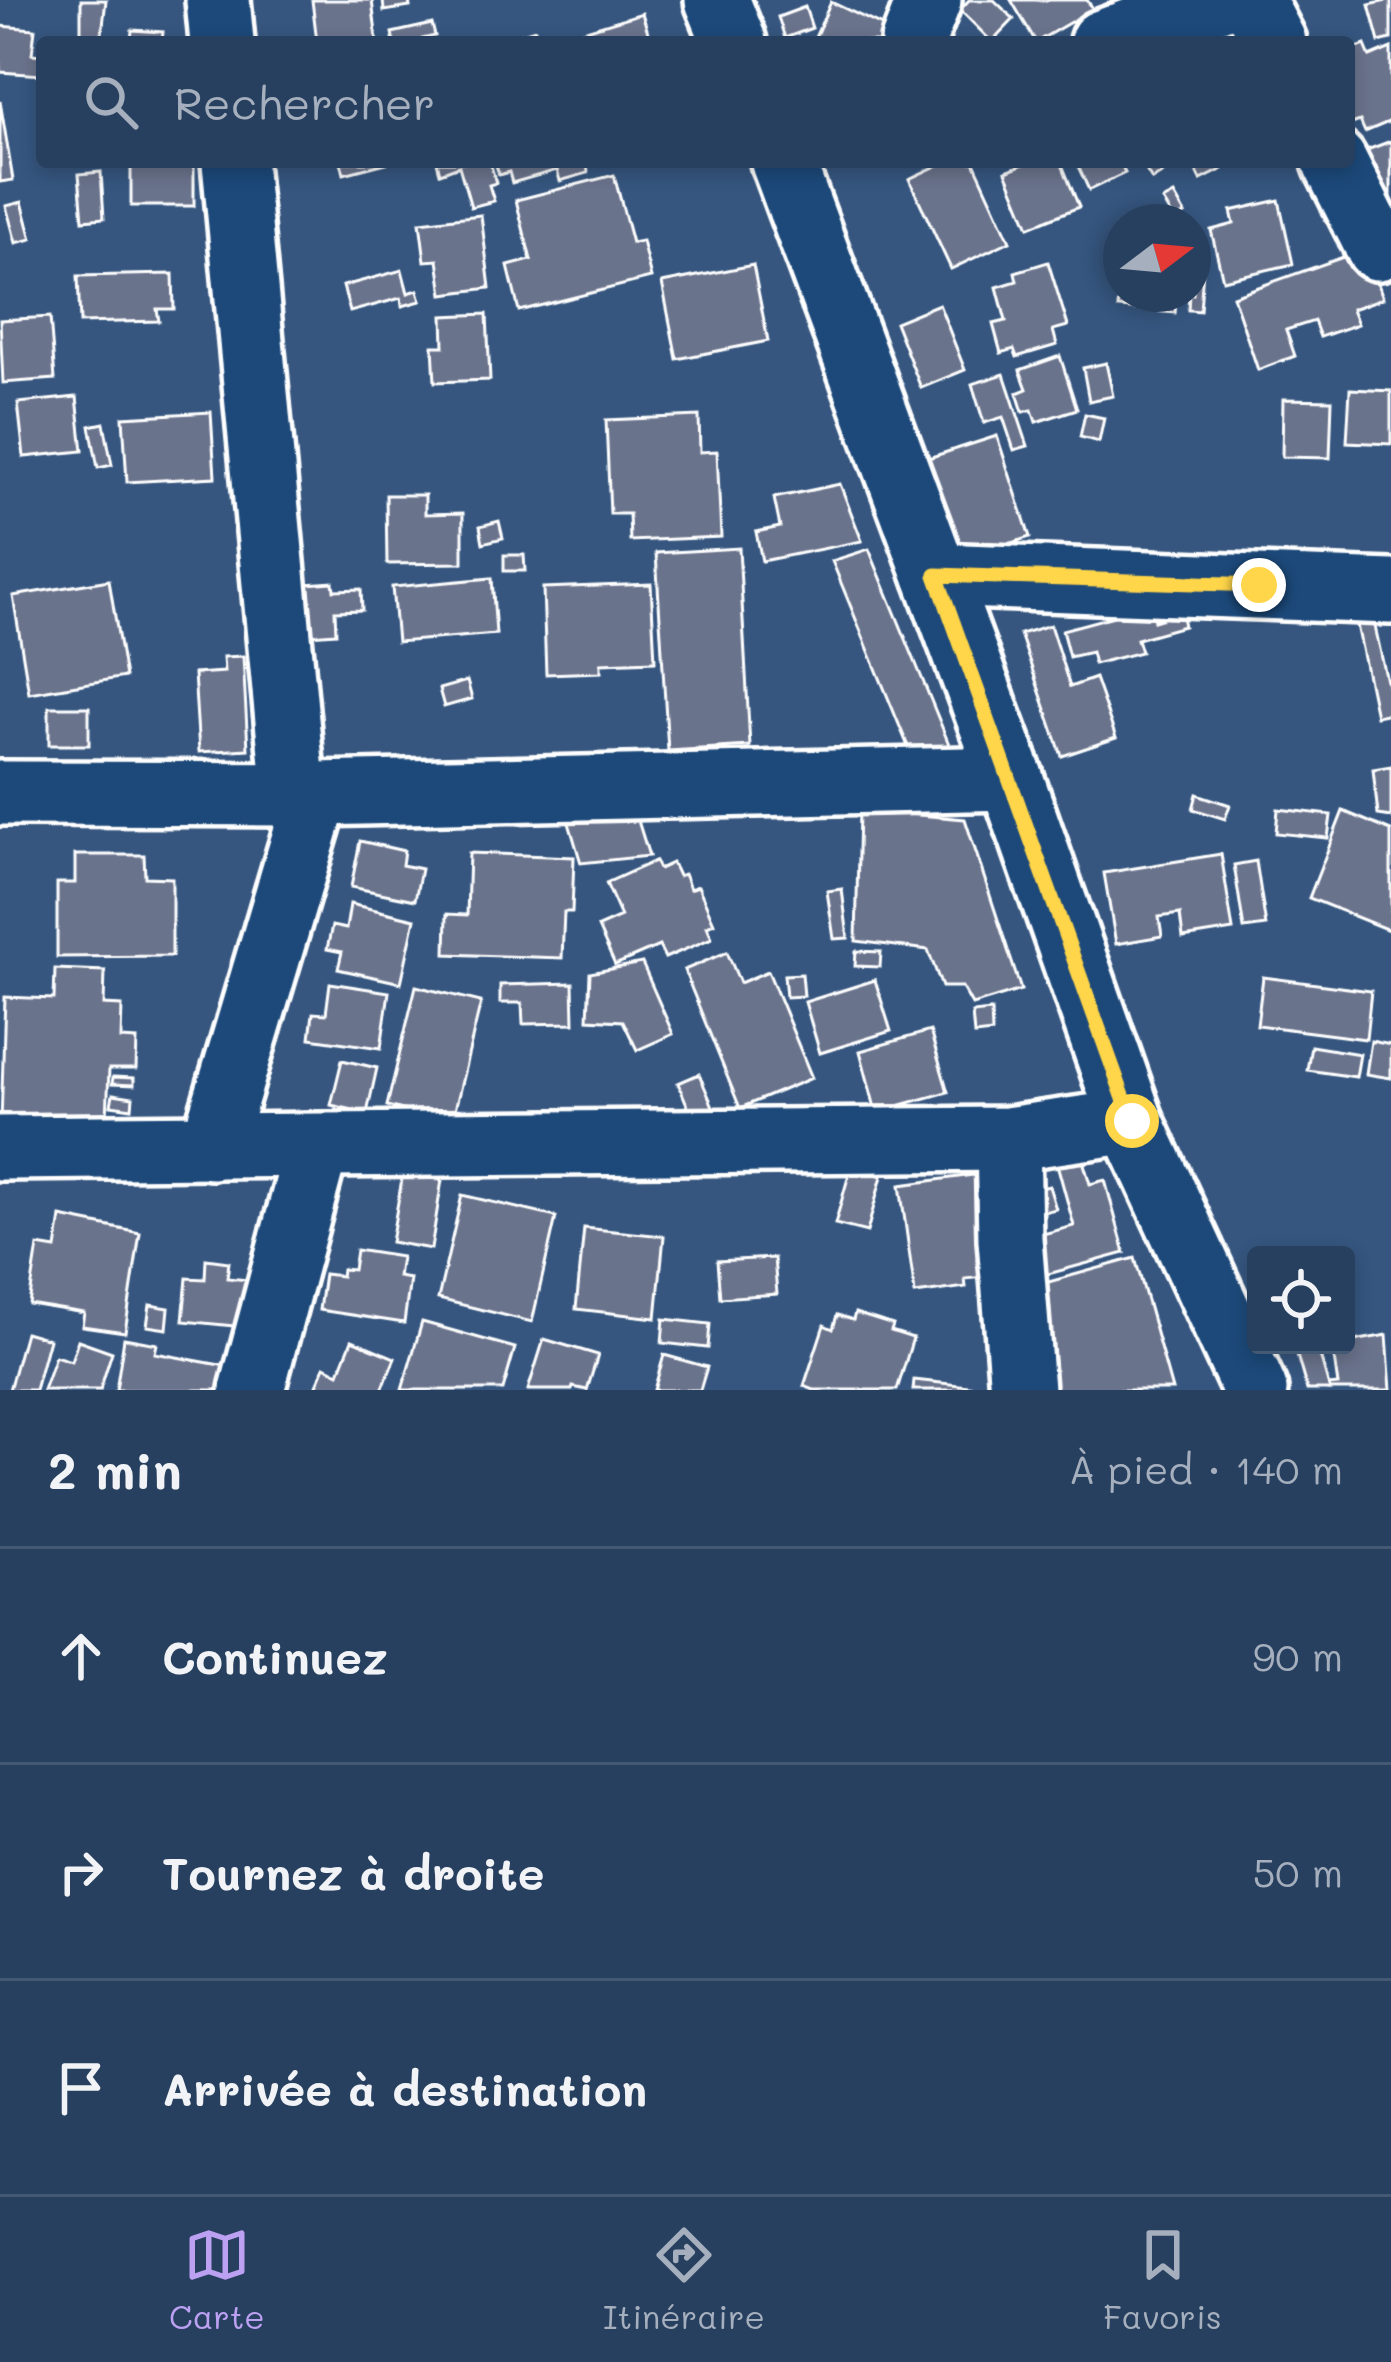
<!DOCTYPE html>
<html lang="fr">
<meta charset="utf-8">
<style>
:root{--surface:#28405f;--page:#304765;--text:#f1f3f6;--muted:#a5afbd;--line:#445974;--accent:#bca0f2}
body{margin:0;font-family:Mali,sans-serif;background:var(--page);color:var(--text)}
.controls{position:absolute;right:36px;bottom:36px;display:grid;overflow:hidden;border-radius:12px;box-shadow:0 6px 18px #0003}
.controls button{width:108px;height:108px;display:grid;place-items:center;padding:0;border:0;border-bottom:3px solid var(--line);background:var(--surface);color:var(--text);font:60px sans-serif}
.compass{position:absolute;left:1103px;top:204px;width:108px;height:108px;border-radius:50%;background:var(--surface);box-shadow:0 6px 18px #0003;rotate:74deg}
.stop{position:absolute;width:36px;height:36px;margin:-27px;border:9px solid #ffd54a;border-radius:50%;background:#fff}
.stop.end{background:#ffd54a;border-color:#fff;box-shadow:0 3px 12px #0008}
.list{margin:0;padding:0;list-style:none}
h2{display:flex;justify-content:space-between;align-items:center;height:156px;margin:0;padding:0 48px;font-size:51px}
h2 small{font-size:39px;font-weight:400;color:var(--muted)}
.list li{display:grid;grid-template-columns:78px 1fr auto;gap:36px;align-items:center;box-sizing:border-box;height:216px;padding:0 48px;border-top:3px solid var(--line)}
.list b{display:block;font-size:45px;white-space:nowrap}
.list em{font-size:39px;font-style:normal;color:var(--muted)}
.icon{flex:none;width:66px;height:66px;fill:none;stroke:currentColor;stroke-width:2;stroke-linecap:round;stroke-linejoin:round}
.map{position:relative;flex:none;width:1391px;height:1390px;overflow:hidden}
.search{position:absolute;background:var(--surface);box-shadow:0 6px 18px #0003;left:36px;right:36px;top:36px;height:132px;display:flex;align-items:center;gap:30px;box-sizing:border-box;padding:0 42px;border-radius:12px;color:var(--muted);font-size:45px}
.sheet{height:804px;background:var(--surface)}
nav{display:flex;justify-content:space-around;align-items:center;box-sizing:border-box;height:168px;border-top:3px solid var(--line);background:var(--surface);font-size:33px;color:var(--muted)}
nav a{display:grid;justify-items:center;gap:6px}
nav .on{color:var(--accent)}
.map>svg:first-child{display:block}
.building{fill:#6a738c;stroke:#fff;stroke-width:3}
.lines{fill:none;stroke-linecap:round;stroke-linejoin:round}
.minor-casing{stroke:#fff;stroke-width:72}
.minor{stroke:#1f4a7a;stroke-width:63}
.route{stroke:#ffd54a;stroke-width:15}
</style>
<div class="map">
<svg width="1391" height="1390" viewBox="0 0 1391 1390">
<rect width="100%" height="100%" fill="#36567f"/>
<filter id="ink" filterUnits="userSpaceOnUse"><feTurbulence type="fractalNoise" baseFrequency=".00833" numOctaves="2"/><feDisplacementMap in="SourceGraphic" scale="24" xChannelSelector="R" yChannelSelector="G"/><feConvolveMatrix kernelMatrix="1 2 1 2 8 2 1 2 1" color-interpolation-filters="sRGB"/></filter>
<g filter="url(#ink)">
<g class="building">
<path d="M 81,0 L 106,0 L 101,42 L 81,42 Z"/>
<path d="M 312,0 L 372,0 L 377,42 L 317,42 Z"/>
<path d="M 383,0 L 409,0 L 410,7 L 384,11 Z"/>
<path d="M 969,0 L 994,0 L 1014,19 L 992,42 L 960,10 Z"/>
<path d="M 1011,0 L 1087,0 L 1093,9 L 1036,42 Z"/>
<path d="M 1391,0 L 1391,39 L 1379,42 L 1369,5 Z"/>
<path d="M 831,2 L 886,28 L 879,42 L 813,42 Z"/>
<path d="M 805,7 L 812,28 L 785,38 L 778,17 Z"/>
<path d="M 642,13 L 651,42 L 549,42 L 549,41 Z"/>
<path d="M 432,24 L 435,36 L 422,39 L 423,42 L 394,42 L 392,33 Z"/>
<path d="M 0,26 L 35,29 L 32,54 L 42,55 L 42,75 L 0,72 Z"/>
<path d="M 535,29 L 539,42 L 492,42 Z"/>
<path d="M 132,30 L 163,32 L 162,42 L 131,42 Z"/>
<path d="M 1365,45 L 1370,57 L 1391,48 L 1391,121 L 1365,132 L 1360,121 L 1349,125 L 1349,51 Z"/>
<path d="M 0,101 L 13,180 L 0,182 Z"/>
<path d="M 1391,141 L 1391,207 L 1356,154 Z"/>
<path d="M 341,162 L 390,162 L 344,174 Z"/>
<path d="M 437,162 L 490,162 L 496,183 L 489,185 L 494,201 L 471,207 L 459,166 L 440,173 Z"/>
<path d="M 495,162 L 587,162 L 588,173 L 560,181 L 557,170 L 512,183 L 509,172 L 499,175 Z"/>
<path d="M 945,162 L 974,162 L 1010,241 L 951,269 L 909,179 Z"/>
<path d="M 1029,162 L 1061,162 L 1079,207 L 1029,227 L 1006,171 Z"/>
<path d="M 1076,162 L 1120,162 L 1125,173 L 1089,190 Z"/>
<path d="M 1141,162 L 1181,162 L 1152,180 Z"/>
<path d="M 1201,162 L 1219,162 L 1223,169 L 1201,180 L 1194,166 Z"/>
<rect x="131" y="165" width="63" height="41"/>
<path d="M 101,172 L 104,218 L 83,220 L 79,174 Z"/>
<path d="M 614,175 L 632,243 L 642,241 L 651,278 L 519,311 L 508,266 L 531,260 L 516,200 Z"/>
<path d="M 1174,195 L 1185,214 L 1175,220 L 1163,201 Z"/>
<path d="M 1279,200 L 1293,264 L 1223,280 L 1211,230 L 1234,224 L 1231,211 Z"/>
<path d="M 22,202 L 32,239 L 16,243 L 6,206 Z"/>
<path d="M 481,215 L 490,288 L 443,294 L 438,260 L 425,261 L 420,222 Z"/>
<path d="M 1366,249 L 1383,298 L 1352,309 L 1358,324 L 1320,337 L 1314,321 L 1286,330 L 1295,356 L 1258,370 L 1233,296 Z"/>
<path d="M 1193,254 L 1204,255 L 1200,311 L 1188,310 L 1189,294 L 1193,294 Z"/>
<path d="M 1048,262 L 1068,326 L 1053,330 L 1057,345 L 1017,357 L 1014,349 L 1001,353 L 993,324 L 1006,321 L 997,287 L 1017,281 L 1015,272 Z"/>
<path d="M 753,265 L 768,341 L 677,359 L 662,283 Z"/>
<path d="M 402,270 L 408,293 L 418,290 L 421,301 L 402,306 L 401,298 L 350,312 L 343,286 Z"/>
<path d="M 173,274 L 174,309 L 157,309 L 159,321 L 80,323 L 78,276 Z"/>
<path d="M 1121,276 L 1121,294 L 1177,294 L 1175,313 L 1118,308 Z"/>
<path d="M 939,304 L 965,370 L 921,388 L 895,322 Z"/>
<path d="M 487,314 L 490,380 L 435,382 L 433,346 L 444,346 L 443,316 Z"/>
<path d="M 50,317 L 55,379 L 3,383 L 0,320 Z"/>
<path d="M 1060,356 L 1077,409 L 1036,422 L 1032,410 L 1023,412 L 1017,393 L 1027,389 L 1020,370 Z"/>
<path d="M 1106,363 L 1113,396 L 1089,401 L 1083,368 Z"/>
<path d="M 1004,374 L 1028,446 L 1014,450 L 1003,417 L 984,423 L 972,384 Z"/>
<path d="M 1350,389 L 1391,391 L 1391,444 L 1347,442 Z"/>
<path d="M 77,397 L 83,451 L 24,457 L 18,403 Z"/>
<path d="M 1283,399 L 1332,400 L 1330,458 L 1282,457 Z"/>
<path d="M 211,412 L 215,477 L 127,482 L 123,417 Z"/>
<path d="M 1085,414 L 1104,418 L 1099,442 L 1080,437 Z"/>
<path d="M 699,416 L 700,452 L 717,451 L 721,537 L 630,541 L 629,514 L 610,514 L 606,420 Z"/>
<path d="M 104,423 L 112,465 L 98,468 L 90,426 Z"/>
<path d="M 997,436 L 1030,537 L 961,559 L 928,458 Z"/>
<path d="M 840,484 L 862,541 L 762,561 L 756,532 L 780,527 L 774,498 Z"/>
<path d="M 386,495 L 425,495 L 425,514 L 463,513 L 463,563 L 387,564 Z"/>
<path d="M 499,521 L 503,538 L 483,543 L 480,526 Z"/>
<path d="M 739,548 L 750,746 L 668,751 L 656,553 Z"/>
<path d="M 869,549 L 953,754 L 914,761 L 832,561 Z"/>
<path d="M 504,555 L 524,555 L 525,571 L 504,571 Z"/>
<path d="M 492,578 L 496,634 L 397,642 L 392,587 Z"/>
<path d="M 109,580 L 125,677 L 29,693 L 13,596 Z"/>
<path d="M 333,582 L 334,590 L 361,589 L 362,610 L 335,611 L 336,633 L 309,635 L 306,584 Z"/>
<path d="M 651,584 L 655,661 L 601,663 L 601,672 L 546,674 L 543,588 Z"/>
<path d="M 1151,606 L 1154,621 L 1161,619 L 1159,613 L 1180,608 L 1184,626 L 1137,639 L 1141,652 L 1094,664 L 1091,652 L 1069,657 L 1062,630 Z"/>
<path d="M 1373,617 L 1391,700 L 1391,713 L 1376,716 L 1356,620 Z"/>
<path d="M 1050,625 L 1070,687 L 1095,678 L 1116,738 L 1062,756 L 1020,634 Z"/>
<path d="M 243,656 L 248,749 L 199,752 L 194,674 L 224,672 L 223,657 Z"/>
<path d="M 467,681 L 472,699 L 444,707 L 439,689 Z"/>
<rect x="49" y="707" width="40" height="38"/>
<path d="M 1391,766 L 1391,817 L 1378,815 L 1373,769 Z"/>
<path d="M 1197,794 L 1230,805 L 1225,819 L 1193,809 Z"/>
<path d="M 1278,809 L 1331,815 L 1328,838 L 1276,833 Z"/>
<path d="M 859,810 L 965,819 L 1021,990 L 972,1005 L 962,987 L 942,987 L 928,950 L 856,941 Z"/>
<path d="M 635,811 L 649,856 L 581,863 L 566,813 Z"/>
<path d="M 1343,811 L 1391,831 L 1391,931 L 1309,898 Z"/>
<path d="M 360,841 L 404,851 L 402,865 L 421,869 L 415,900 L 351,887 Z"/>
<path d="M 469,853 L 574,857 L 572,912 L 564,912 L 562,958 L 446,954 L 447,914 L 467,915 Z"/>
<path d="M 1221,854 L 1233,930 L 1183,938 L 1180,914 L 1159,917 L 1162,936 L 1116,944 L 1104,873 Z"/>
<path d="M 75,855 L 144,855 L 145,877 L 172,878 L 172,956 L 57,957 L 57,883 L 75,883 Z"/>
<path d="M 655,861 L 659,869 L 672,863 L 678,876 L 684,874 L 690,889 L 698,886 L 714,923 L 707,926 L 712,938 L 665,958 L 659,946 L 615,965 L 598,927 L 621,917 L 606,883 Z"/>
<path d="M 1256,861 L 1266,926 L 1244,929 L 1234,865 Z"/>
<path d="M 842,889 L 848,938 L 834,939 L 827,891 Z"/>
<path d="M 350,904 L 415,919 L 401,983 L 338,969 L 342,952 L 327,949 L 332,926 L 346,929 Z"/>
<path d="M 856,951 L 881,952 L 880,967 L 855,966 Z"/>
<path d="M 727,952 L 740,983 L 768,971 L 812,1078 L 740,1108 L 684,970 Z"/>
<path d="M 642,963 L 673,1034 L 637,1050 L 623,1021 L 588,1019 L 590,973 Z"/>
<path d="M 55,969 L 105,971 L 104,1005 L 122,1006 L 121,1039 L 137,1040 L 136,1069 L 109,1069 L 107,1118 L 1,1123 L 5,997 L 54,999 Z"/>
<path d="M 802,974 L 804,996 L 786,997 L 784,975 Z"/>
<path d="M 1263,977 L 1371,991 L 1366,1039 L 1257,1025 Z"/>
<path d="M 875,980 L 891,1031 L 820,1053 L 805,1002 Z"/>
<path d="M 330,983 L 389,992 L 381,1048 L 310,1038 L 313,1013 L 326,1014 Z"/>
<path d="M 573,983 L 574,1023 L 523,1024 L 522,1003 L 500,1003 L 500,985 Z"/>
<path d="M 416,986 L 481,1002 L 452,1122 L 387,1106 Z"/>
<path d="M 991,1011 L 992,1033 L 974,1035 L 972,1013 Z"/>
<path d="M 930,1031 L 948,1092 L 876,1112 L 860,1051 Z"/>
<path d="M 1371,1041 L 1391,1045 L 1391,1078 L 1366,1074 Z"/>
<path d="M 1311,1046 L 1360,1054 L 1356,1077 L 1307,1070 Z"/>
<path d="M 342,1060 L 377,1068 L 367,1113 L 331,1105 Z"/>
<path d="M 699,1074 L 718,1118 L 691,1114 L 678,1083 Z"/>
<path d="M 113,1077 L 134,1078 L 134,1085 L 112,1084 Z"/>
<path d="M 113,1094 L 133,1097 L 132,1108 L 111,1105 Z"/>
<path d="M 1079,1147 L 1090,1184 L 1105,1180 L 1125,1253 L 1041,1276 L 1031,1237 L 1074,1226 L 1054,1153 Z"/>
<path d="M 851,1167 L 882,1176 L 867,1232 L 835,1224 Z"/>
<path d="M 403,1173 L 442,1180 L 431,1249 L 391,1242 Z"/>
<path d="M 988,1173 L 1003,1275 L 965,1279 L 966,1287 L 915,1294 L 900,1185 Z"/>
<path d="M 1049,1186 L 1056,1209 L 1035,1214 L 1029,1191 Z"/>
<path d="M 462,1195 L 556,1217 L 532,1322 L 438,1299 Z"/>
<path d="M 61,1217 L 140,1233 L 125,1332 L 82,1326 L 84,1313 L 29,1304 L 38,1246 L 56,1249 Z"/>
<path d="M 584,1228 L 664,1236 L 656,1318 L 576,1309 Z"/>
<path d="M 356,1250 L 401,1257 L 398,1277 L 410,1279 L 404,1323 L 319,1310 L 324,1274 L 341,1276 L 342,1269 L 353,1270 Z"/>
<path d="M 774,1258 L 777,1294 L 720,1298 L 717,1261 Z"/>
<path d="M 1135,1258 L 1172,1390 L 1044,1390 L 1016,1291 Z"/>
<path d="M 206,1259 L 229,1262 L 227,1278 L 260,1281 L 255,1328 L 183,1321 L 187,1278 L 205,1279 Z"/>
<path d="M 150,1305 L 169,1308 L 167,1329 L 147,1326 Z"/>
<path d="M 855,1313 L 893,1325 L 891,1331 L 913,1338 L 897,1390 L 814,1390 L 804,1386 L 824,1325 L 833,1329 L 837,1315 L 853,1320 Z"/>
<path d="M 664,1319 L 710,1324 L 708,1348 L 662,1343 Z"/>
<path d="M 422,1322 L 515,1348 L 503,1390 L 402,1390 Z"/>
<path d="M 25,1332 L 49,1339 L 35,1390 L 9,1390 Z"/>
<path d="M 1387,1335 L 1391,1390 L 1328,1390 L 1328,1386 L 1338,1385 L 1332,1345 Z"/>
<path d="M 124,1338 L 157,1344 L 155,1353 L 242,1369 L 239,1390 L 116,1390 Z"/>
<path d="M 544,1339 L 598,1355 L 587,1390 L 573,1387 L 572,1390 L 528,1390 Z"/>
<path d="M 78,1340 L 112,1352 L 100,1390 L 43,1390 L 55,1356 L 71,1361 Z"/>
<path d="M 352,1340 L 395,1358 L 382,1390 L 315,1390 L 325,1366 L 339,1373 Z"/>
<path d="M 1294,1345 L 1317,1345 L 1330,1390 L 1307,1390 Z"/>
<path d="M 664,1355 L 707,1367 L 700,1390 L 654,1390 Z"/>
<path d="M 914,1380 L 996,1389 L 996,1390 L 913,1390 Z"/>
</g>
<g class="lines">
<g class="minor-casing">
<g id="minor">
<path d="M 218,0 L 222,42"/>
<path d="M 717,0 L 734,42"/>
<path d="M 1252,0 L 1274,42"/>
<path d="M 913,42 L 929,0"/>
<path d="M 1102,42 L 1216,0"/>
<path d="M 234,162 L 294,794"/>
<path d="M 783,162 L 1011,778 L 1131,1121 L 1255,1390"/>
<path d="M 1335,162 L 1378,248"/>
<path d="M 936,575 L 1391,592"/>
<path d="M 0,793 L 317,794 L 1011,778"/>
<path d="M 1008,1139 L 1010,1239 L 1022,1390"/>
<path d="M 212,1147 L 317,794"/>
<path d="M 0,1148 L 1008,1139 L 1131,1121"/>
<path d="M 252,1390 L 317,1146"/>
</g>
</g>
<use href="#minor" class="minor"/>
</g>
</g>
<g class="lines" filter="url(#ink)">
<path class="route" d="M 1132,1121 L 936,575 L 1259,585"/>
</g>
</svg>
<div class="controls">
<button><svg class="icon" aria-label="locate" viewBox="0 0 24 24"><circle cx="12" cy="12" r="6"/><path d="M12 2v4M12 18v4M2 12h4M18 12h4"/></svg></button>
</div>
<svg class="compass" viewBox="-18 -18 36 36"><path d="M0-13l5 13h-10z" fill="#e53935"/><path d="M0 13l5-13h-10z" fill="#a5afbd"/></svg>
<div class="stop" style="left:1132px;top:1121px"></div>
<div class="stop end" style="left:1259px;top:585px"></div>
<div class="search"><svg class="icon" aria-label="search" viewBox="0 0 24 24"><circle cx="10" cy="10" r="6"/><path d="M15 15l6 6"/></svg>Rechercher</div>
</div>
<section class="sheet">
<h2>2 min<small>À pied · 140 m</small></h2>
<ul class="list">
<li><svg class="icon" aria-label="ahead" viewBox="0 0 24 24"><path d="M12 20V5M6 11l6-6 6 6"/></svg><div><b>Continuez</b></div><em>90 m</em></li>
<li><svg class="icon" aria-label="right" viewBox="0 0 24 24"><path d="M7 20v-9h11M14 6l5 5-5 5"/></svg><div><b>Tournez à droite</b></div><em>50 m</em></li>
<li><svg class="icon" aria-label="arrive" viewBox="0 0 24 24"><path d="M6 21V4h12l-3 4 3 4H6"/></svg><div><b>Arrivée à destination</b></div></li>
</ul>
</section>
<nav>
<a class="on"><svg class="icon" aria-label="map" viewBox="0 0 24 24"><path d="M3 6l6-2 6 2 6-2v14l-6 2-6-2-6 2zM9 4v14M15 6v14"/></svg>Carte</a>
<a><svg class="icon" aria-label="directions" viewBox="0 0 24 24"><path d="M12 3l9 9-9 9-9-9zM9 14v-3h6M13 9l2 2-2 2"/></svg>Itinéraire</a>
<a><svg class="icon" aria-label="saved" viewBox="0 0 24 24"><path d="M7 4h10v16l-5-4-5 4z"/></svg>Favoris</a>
</nav>
